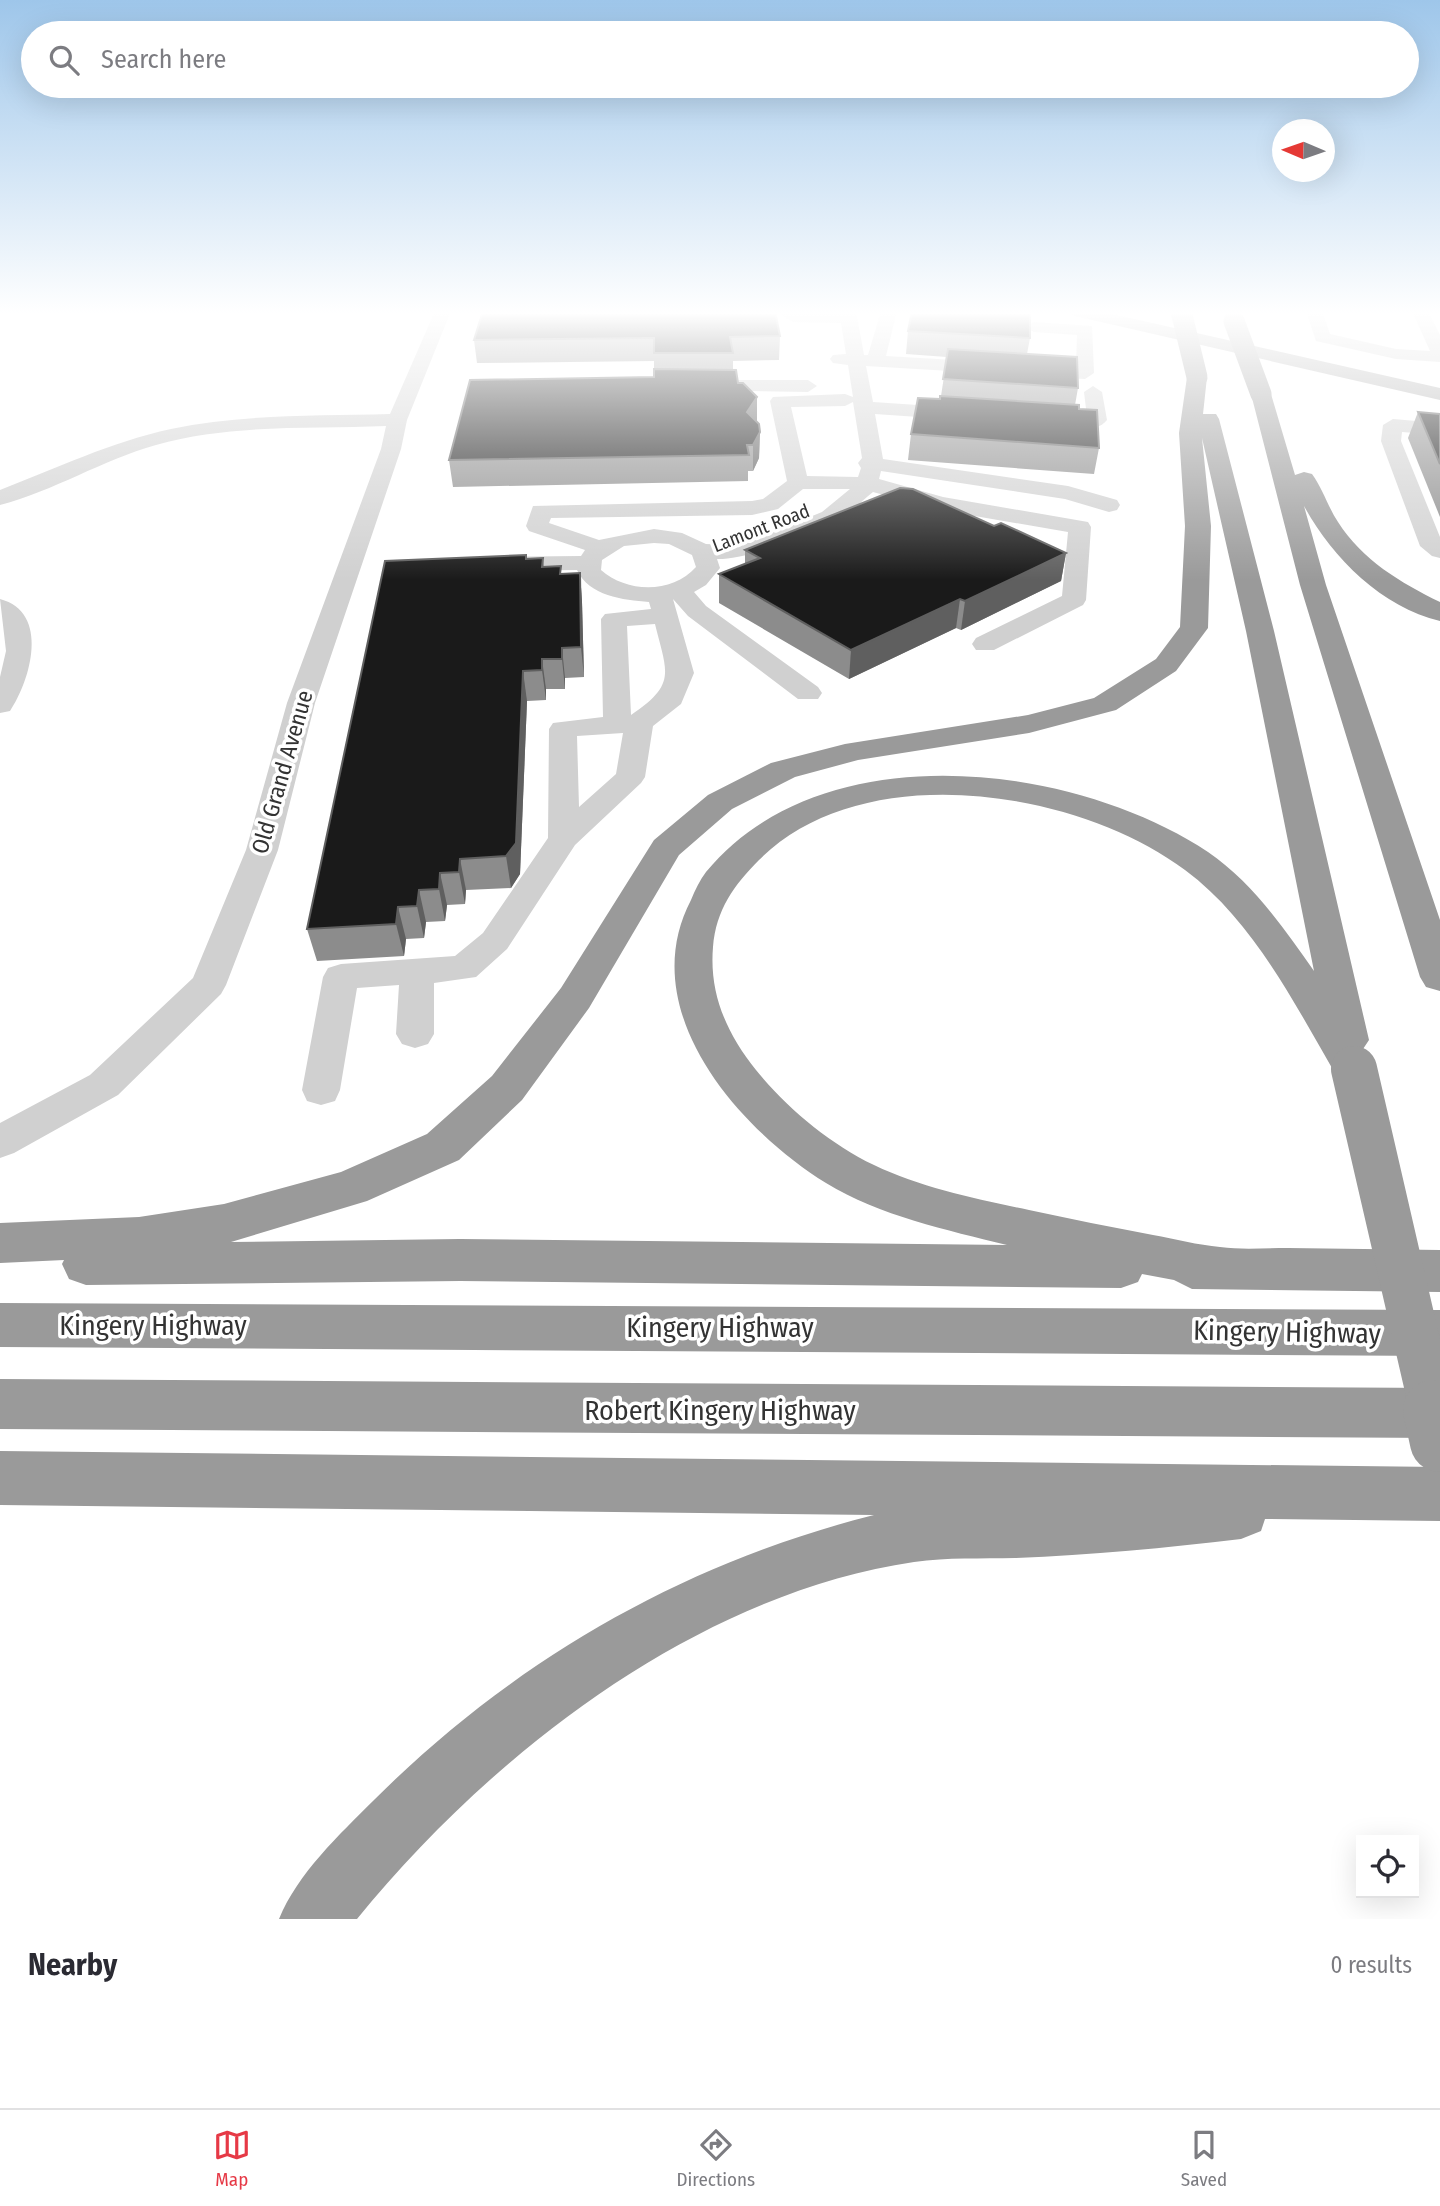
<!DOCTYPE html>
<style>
:root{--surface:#fff;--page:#f7f7f7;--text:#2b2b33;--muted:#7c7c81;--line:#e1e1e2;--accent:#e63946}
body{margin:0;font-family:"Fira Sans Condensed",sans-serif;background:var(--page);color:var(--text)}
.controls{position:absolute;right:21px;bottom:21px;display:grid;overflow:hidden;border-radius:0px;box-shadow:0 7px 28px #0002}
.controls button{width:63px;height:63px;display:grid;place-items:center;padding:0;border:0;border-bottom:2px solid var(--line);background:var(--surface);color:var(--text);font:35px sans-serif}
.compass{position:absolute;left:1272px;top:119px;width:63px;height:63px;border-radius:50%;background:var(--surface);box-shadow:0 7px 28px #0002;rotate:272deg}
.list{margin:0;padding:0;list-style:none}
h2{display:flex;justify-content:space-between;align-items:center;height:91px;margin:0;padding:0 28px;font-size:30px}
h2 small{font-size:23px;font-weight:400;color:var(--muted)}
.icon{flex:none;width:38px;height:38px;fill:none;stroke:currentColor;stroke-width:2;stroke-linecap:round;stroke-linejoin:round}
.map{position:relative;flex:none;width:1440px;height:1919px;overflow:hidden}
.search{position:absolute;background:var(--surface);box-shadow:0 7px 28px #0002;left:21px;right:21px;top:21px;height:77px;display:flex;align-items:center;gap:18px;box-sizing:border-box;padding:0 24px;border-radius:38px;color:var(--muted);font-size:26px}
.sheet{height:189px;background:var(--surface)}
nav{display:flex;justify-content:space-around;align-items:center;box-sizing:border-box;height:98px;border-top:2px solid var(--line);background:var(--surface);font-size:19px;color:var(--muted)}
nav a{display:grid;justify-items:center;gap:4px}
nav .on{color:var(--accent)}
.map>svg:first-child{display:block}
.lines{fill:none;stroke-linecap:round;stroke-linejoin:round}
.minor{fill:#d0d0d0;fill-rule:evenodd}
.major{fill:#ababab;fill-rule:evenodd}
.highway{fill:#9a9a9a;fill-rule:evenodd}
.highway-bridge-far2{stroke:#9a9a9a;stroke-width:21}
.highway-bridge-far1{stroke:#9a9a9a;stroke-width:46}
.highway-bridge{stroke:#9a9a9a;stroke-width:60}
.wall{fill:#8c8c8c}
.shaded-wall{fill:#5f5f5f}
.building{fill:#1a1a1a;stroke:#5f5f5f;stroke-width:2}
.labels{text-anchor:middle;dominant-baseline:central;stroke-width:7;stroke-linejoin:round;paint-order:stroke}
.far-street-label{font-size:19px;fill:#333;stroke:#fff}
.street-label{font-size:23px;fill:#333;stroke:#fff}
.near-street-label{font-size:28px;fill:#333;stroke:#fff}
</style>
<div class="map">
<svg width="1440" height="1919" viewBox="0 0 1440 1919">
<rect width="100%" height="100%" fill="#fff"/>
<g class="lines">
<g class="minor">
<path d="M 435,311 L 451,311 L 407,420 L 401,449 L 315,703 L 278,850 L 226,985 L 221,994 L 118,1095 L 14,1153 L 0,1158 L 0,1123 L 90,1075 L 193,978 L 246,850 L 287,703 L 381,449 L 386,426 C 309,429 230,424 156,445 C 102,460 54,491 0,505 L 0,490 C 57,468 111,442 171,429 C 243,414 317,416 390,414 Z"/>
<path d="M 775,311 L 856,311 L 864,355 L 868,355 L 881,311 L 897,311 L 886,356 L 1076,367 L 1077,335 L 1034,332 L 1025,327 L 1034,322 L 1092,326 L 1094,373 L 1085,379 L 866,366 L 873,402 L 962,408 L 972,414 L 962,420 L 875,414 L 883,459 L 1068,486 L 1117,500 L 1120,505 L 1117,510 L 1109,512 L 1065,499 L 881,471 L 879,479 L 943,497 L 1088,522 L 1091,527 L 1086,600 L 1083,605 L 994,650 L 976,650 L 972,644 L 976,638 L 1062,596 L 1068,532 L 940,510 L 873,492 C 862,501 851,512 840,520 C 818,536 743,560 717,559 L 720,568 L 706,585 L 694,592 L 706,606 L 818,687 L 822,693 L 818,699 L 798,699 L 688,616 L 673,599 L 694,673 L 681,704 L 653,726 L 645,777 L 641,783 L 575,845 L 507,949 L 476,977 L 434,983 L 434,1034 L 428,1044 L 415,1048 L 402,1044 L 396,1034 L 399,985 L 357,988 L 340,1090 L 335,1101 L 321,1105 L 307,1101 L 302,1090 L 323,977 L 328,968 L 341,964 L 455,956 L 483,933 L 548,838 L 549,729 L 553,723 L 603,717 L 601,619 L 605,614 L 651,609 L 649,602 C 623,600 589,596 577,570 L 497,571 L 489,569 L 485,564 L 489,559 L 497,557 L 581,556 L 585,550 L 529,531 L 526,526 L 533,506 L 752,501 L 763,499 L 787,481 L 770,401 L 773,397 L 845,394 L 853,397 L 848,365 L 833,363 L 830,359 L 833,355 L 846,354 L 841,323 L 793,322 ZM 853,402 L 862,458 L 858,463 L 861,468 L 858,477 L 807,476 L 791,407 L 845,406 ZM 803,489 L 850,489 L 822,512 L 771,533 L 727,545 L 706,544 L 682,533 L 654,529 L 599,540 L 549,523 L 551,518 L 752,515 L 778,509 ZM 654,543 L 669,544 L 692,555 L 696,567 C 672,594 627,593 601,570 L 602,560 L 624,546 ZM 655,624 C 667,673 677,684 631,715 L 627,626 ZM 623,733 L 616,774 L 579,807 L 577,736 Z"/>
<path d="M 1306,311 L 1322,311 L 1330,334 L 1396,349 L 1430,351 L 1412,311 L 1428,311 L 1440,335 L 1440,362 L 1396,359 L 1316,341 Z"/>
<path d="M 699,380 L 808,380 L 817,386 L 808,392 L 692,390 L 690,386 Z"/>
<path d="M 1093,386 L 1102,392 L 1107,420 C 1096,434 1069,430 1053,426 L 1050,422 L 1053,418 L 1087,417 L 1084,392 Z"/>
<path d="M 1393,419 L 1440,423 L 1440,435 L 1402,432 L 1401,441 L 1440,537 L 1440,558 L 1432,556 L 1420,546 L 1381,441 L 1383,425 Z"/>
<path d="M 0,599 C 50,612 31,680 10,711 L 0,713 L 0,677 L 6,651 Z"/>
</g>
<path class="major" d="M 1066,311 L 1099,311 L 1440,388 L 1440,400 L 1075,316 Z"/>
<g class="highway">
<path d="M 1197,371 L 1207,377 L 1203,414 L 1216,414 L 1219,419 L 1274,631 L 1369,1040 L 1363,1049 L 1375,1069 L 1369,1080 L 1354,1085 L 1339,1080 C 1296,1007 1255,922 1185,870 C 1077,789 862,756 759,860 C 734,885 716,910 713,947 C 709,994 727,1034 756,1070 C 788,1109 829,1143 874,1165 C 922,1188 977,1199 1029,1210 C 1070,1219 1112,1227 1153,1235 C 1175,1239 1198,1245 1220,1247 C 1242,1250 1265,1248 1288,1248 C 1338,1249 1389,1249 1440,1250 L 1440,1292 L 1192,1289 L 1174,1280 L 1142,1274 L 1138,1282 L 1121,1288 L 460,1281 L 86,1285 L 69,1279 L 62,1264 L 64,1260 L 0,1263 L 0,1223 L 139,1217 L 224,1204 L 341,1172 L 427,1134 L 492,1076 L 561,988 L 654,840 L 708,795 L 771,763 L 845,744 L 1028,715 L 1094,698 L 1156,659 L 1180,627 L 1185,526 L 1179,433 L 1187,377 ZM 1202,438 L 1246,631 L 1314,971 C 1284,928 1252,882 1208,852 C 1072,762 821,732 706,872 C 700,880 695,890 691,900 C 634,1009 736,1127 826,1183 C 880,1216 947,1230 1007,1245 L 460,1239 L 231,1242 L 367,1201 L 459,1160 L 522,1100 L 589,1008 L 679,855 L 732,809 L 795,777 L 858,760 L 1029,733 L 1116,710 L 1176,671 L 1208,628 L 1211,526 Z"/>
<path d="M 1261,388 L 1271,394 L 1295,475 L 1304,472 L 1312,474 C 1323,489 1328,507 1338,522 C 1362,560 1401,583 1440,602 L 1440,621 C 1381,607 1332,557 1304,506 L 1326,585 L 1440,920 L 1440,991 L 1426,987 L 1420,977 L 1300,585 L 1251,394 Z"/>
<path d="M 0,1303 L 1440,1310 L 1440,1356 L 0,1347 Z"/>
<path d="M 0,1379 L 1440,1388 L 1440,1438 L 0,1429 Z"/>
<path d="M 0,1451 L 1440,1467 L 1440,1521 L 1265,1519 L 1261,1531 L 1241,1539 C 1166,1548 1090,1555 1015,1558 C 981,1559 948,1557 914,1562 C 697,1594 492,1753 357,1919 L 279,1919 C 298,1873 339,1835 374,1800 C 513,1661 683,1563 874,1515 L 0,1505 Z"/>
</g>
<g class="highway-bridge-far2">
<path d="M 1181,311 L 1197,377"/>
<path d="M 1234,321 L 1261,394"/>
</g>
<path class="highway-bridge-far1" d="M 1354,1069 L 1433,1411"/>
<path class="highway-bridge" d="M 1433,1410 L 1440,1442"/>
</g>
<g class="wall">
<path d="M 908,331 L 1030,338 L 1027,354 L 1078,388 L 1075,405 L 1079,409 L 1099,448 L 1094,474 L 908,460 L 911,434 L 940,399 L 941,396 L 947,357 L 906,354 Z"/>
<path d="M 780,336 L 779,360 L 733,361 L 733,370 L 738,383 L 757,421 L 760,432 L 759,458 L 753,471 L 748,471 L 748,481 L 453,487 L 449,460 L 654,377 L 654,361 L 477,363 L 474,340 Z"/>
<path d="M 1418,412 L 1440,414 L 1440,517 L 1408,438 Z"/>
<path d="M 994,526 L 1066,553 L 1061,581 L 961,630 L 956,628 L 849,679 L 719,603 L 719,574 L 745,564 L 745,550 Z"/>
<path d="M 543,558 L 544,567 L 561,566 L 561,574 L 580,573 L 582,602 L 584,677 L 565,678 L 565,689 L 546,689 L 546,700 L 527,701 L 520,874 L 511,888 L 466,890 L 465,904 L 447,905 L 445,921 L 426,922 L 424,938 L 406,939 L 404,956 L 317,961 L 307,929 L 526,559 Z"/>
</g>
<g class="shaded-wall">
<path d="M 757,397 L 757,422 L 747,412 Z"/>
<path d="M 760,432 L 759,458 L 753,471 L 753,445 Z"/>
<path d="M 1066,553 L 1061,581 L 961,630 L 965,601 Z"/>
<path d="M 580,573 L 582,602 L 584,677 L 581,647 Z"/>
<path d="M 960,599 L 956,628 L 849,679 L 851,650 Z"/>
<path d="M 562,648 L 565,678 L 565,689 L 562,659 Z"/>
<path d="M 542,659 L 546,689 L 546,700 L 542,670 Z"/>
<path d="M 523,671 L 527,701 L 520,874 L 511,888 L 506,856 Z"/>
<path d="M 460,859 L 466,890 L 465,904 L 459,872 Z"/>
<path d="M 440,873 L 447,905 L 445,921 L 439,889 Z"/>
<path d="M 419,890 L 426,922 L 424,938 L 417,906 Z"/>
<path d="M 398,907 L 406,939 L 404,956 L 396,924 Z"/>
</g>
<g class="building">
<path d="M 483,311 L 775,311 L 780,336 L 730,337 L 733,353 L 654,353 L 654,338 L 474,340 Z"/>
<path d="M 912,311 L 1030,311 L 1030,338 L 908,331 Z"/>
<path d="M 948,349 L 1077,357 L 1078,388 L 943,379 Z"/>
<path d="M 654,369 L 736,370 L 738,383 L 743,383 L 757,397 L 747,412 L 759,424 L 760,432 L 753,445 L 747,445 L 749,455 L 449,460 L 470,380 L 654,377 Z"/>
<path d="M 940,396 L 1079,405 L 1079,409 L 1097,410 L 1099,448 L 911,434 L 918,398 L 940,399 Z"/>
<path d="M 1418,412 L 1440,414 L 1440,464 Z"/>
<path d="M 900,488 L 913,489 L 994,526 L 1001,523 L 1066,553 L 965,601 L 960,599 L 851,650 L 719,574 L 760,558 L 745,550 Z"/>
<path d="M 526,555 L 526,559 L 543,558 L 542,567 L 561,566 L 560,574 L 580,573 L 581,647 L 562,648 L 562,659 L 542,659 L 542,670 L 523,671 L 516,843 L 506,856 L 460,859 L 459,872 L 440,873 L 439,889 L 419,890 L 417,906 L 398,907 L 396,924 L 307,929 L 385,561 Z"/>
</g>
<linearGradient id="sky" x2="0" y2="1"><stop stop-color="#9ec6ea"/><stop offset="0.54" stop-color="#fff"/><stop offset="1" stop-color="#fff" stop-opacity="0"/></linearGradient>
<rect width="1440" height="580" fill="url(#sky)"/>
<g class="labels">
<g class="far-street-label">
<text transform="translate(761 528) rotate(-21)">Lamont Road</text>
</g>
<g class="street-label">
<text transform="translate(282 772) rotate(-74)">Old Grand Avenue</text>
</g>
<g class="near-street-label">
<text x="153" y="1325">Kingery Highway</text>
<text x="720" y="1327">Kingery Highway</text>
<text transform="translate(1287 1332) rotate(1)">Kingery Highway</text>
<text x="720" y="1410">Robert Kingery Highway</text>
</g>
</g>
</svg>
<div class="controls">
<button><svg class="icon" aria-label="locate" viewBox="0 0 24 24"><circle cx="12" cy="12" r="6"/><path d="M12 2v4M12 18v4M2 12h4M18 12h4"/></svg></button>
</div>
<svg class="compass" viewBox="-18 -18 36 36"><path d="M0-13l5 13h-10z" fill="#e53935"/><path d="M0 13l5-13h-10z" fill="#7c7c81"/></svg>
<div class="search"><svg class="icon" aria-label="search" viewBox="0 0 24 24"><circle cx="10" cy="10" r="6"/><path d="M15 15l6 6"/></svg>Search here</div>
</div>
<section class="sheet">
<h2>Nearby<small>0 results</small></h2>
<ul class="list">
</ul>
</section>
<nav>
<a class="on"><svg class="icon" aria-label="map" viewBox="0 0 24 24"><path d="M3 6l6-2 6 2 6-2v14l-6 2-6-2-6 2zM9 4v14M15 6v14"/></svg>Map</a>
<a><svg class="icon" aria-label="directions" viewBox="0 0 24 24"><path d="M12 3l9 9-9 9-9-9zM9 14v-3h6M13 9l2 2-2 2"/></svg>Directions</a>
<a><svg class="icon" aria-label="saved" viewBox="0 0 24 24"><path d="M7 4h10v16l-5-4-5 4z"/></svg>Saved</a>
</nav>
